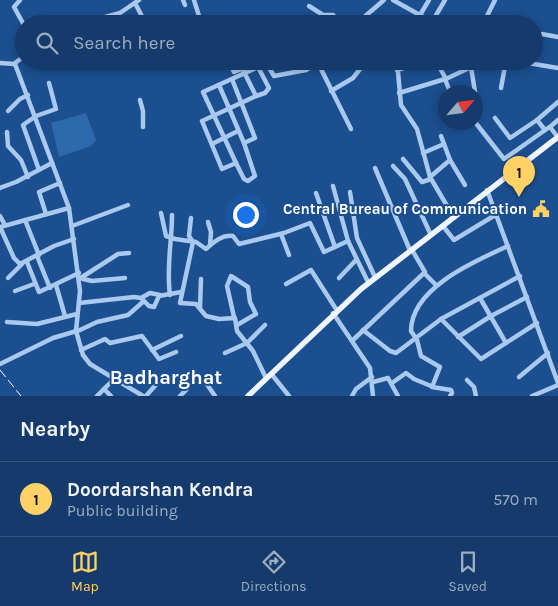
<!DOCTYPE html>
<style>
:root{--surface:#143b6b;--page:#214673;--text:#f1f3f6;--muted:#9dadc1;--line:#33557e;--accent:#ffd166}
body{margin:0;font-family:Karla,sans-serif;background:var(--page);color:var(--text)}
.compass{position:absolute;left:438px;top:85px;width:45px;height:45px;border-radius:50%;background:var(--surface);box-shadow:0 2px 8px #0003;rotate:62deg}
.you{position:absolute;left:245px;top:214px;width:18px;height:18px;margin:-12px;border:4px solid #fff;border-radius:50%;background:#1a73e8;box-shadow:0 0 0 8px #1a73e833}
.badge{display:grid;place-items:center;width:32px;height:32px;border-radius:50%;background:var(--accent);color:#111;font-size:16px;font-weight:700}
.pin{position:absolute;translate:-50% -41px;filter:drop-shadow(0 1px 2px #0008)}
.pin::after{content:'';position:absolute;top:26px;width:18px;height:15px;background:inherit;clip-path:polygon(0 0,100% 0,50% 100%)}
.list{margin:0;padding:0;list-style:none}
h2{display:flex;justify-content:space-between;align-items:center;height:65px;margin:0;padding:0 20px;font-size:21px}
h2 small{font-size:16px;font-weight:400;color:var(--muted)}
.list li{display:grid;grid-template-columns:32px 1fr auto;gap:15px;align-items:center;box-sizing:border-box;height:75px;padding:0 20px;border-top:1px solid var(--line)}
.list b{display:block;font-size:19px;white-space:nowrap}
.list p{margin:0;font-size:16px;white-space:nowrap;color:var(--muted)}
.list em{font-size:16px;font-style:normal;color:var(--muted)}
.icon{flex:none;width:28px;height:28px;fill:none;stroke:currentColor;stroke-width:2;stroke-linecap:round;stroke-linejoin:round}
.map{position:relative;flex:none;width:558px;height:396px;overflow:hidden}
.search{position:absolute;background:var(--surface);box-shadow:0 2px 8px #0003;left:15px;right:15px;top:15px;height:55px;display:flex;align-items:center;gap:12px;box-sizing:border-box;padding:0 18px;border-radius:28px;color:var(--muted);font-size:19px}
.sheet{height:140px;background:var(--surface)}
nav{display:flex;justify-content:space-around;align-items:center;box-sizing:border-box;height:70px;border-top:1px solid var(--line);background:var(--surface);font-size:14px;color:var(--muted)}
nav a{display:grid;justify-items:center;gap:2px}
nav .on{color:var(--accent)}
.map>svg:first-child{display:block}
.green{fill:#2e69ad}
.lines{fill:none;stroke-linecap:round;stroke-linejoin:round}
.minor{stroke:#a9c9ee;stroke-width:4.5}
.major{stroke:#f0f6ff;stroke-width:5.5}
.rail{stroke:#fff;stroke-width:1;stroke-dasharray:9 4;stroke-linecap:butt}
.labels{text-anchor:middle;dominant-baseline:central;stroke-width:4;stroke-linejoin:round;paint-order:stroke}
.poi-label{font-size:15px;font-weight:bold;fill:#fff;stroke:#1b4f8f;text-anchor:end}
.district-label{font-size:20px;font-weight:bold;fill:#fff;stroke:#1b4f8f}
</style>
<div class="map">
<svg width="558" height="396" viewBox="0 0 558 396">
<rect width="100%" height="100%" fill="#1b4f8f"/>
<path class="green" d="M 86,113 L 96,140 L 91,146 L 59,157 L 51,123 Z"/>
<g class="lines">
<g class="minor">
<path d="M 20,0 L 14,7 L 24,25"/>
<path d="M 183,0 L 185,5"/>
<path d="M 194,0 L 199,16"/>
<path d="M 393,0 L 436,24"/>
<path d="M 135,3 L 146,24"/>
<path d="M 309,6 L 323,15 L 333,15 L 341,24"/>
<path d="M 420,15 L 429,0"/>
<path d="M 293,19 L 300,24"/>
<path d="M 432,22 L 445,0"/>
<path d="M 79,24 L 120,13 L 139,0"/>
<path d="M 356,24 L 384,0"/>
<path d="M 483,24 L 495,0"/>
<path d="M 534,45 L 536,38 L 542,34 L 558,37"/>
<path d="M 229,61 L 234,72 L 262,61"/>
<path d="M 265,61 L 274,76 L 306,70 L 317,63"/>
<path d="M 317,61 L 351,129"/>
<path d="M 397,61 L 401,105 L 417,129 L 430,177 L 453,216"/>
<path d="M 436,61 L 446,79 L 471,67 L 478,61"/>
<path d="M 516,61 L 558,68"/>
<path d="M 0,63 L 14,64 L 24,56"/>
<path d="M 15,64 L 69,208 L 80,291 L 76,331 L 83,355 L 90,364 L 143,396"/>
<path d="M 471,67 L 475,92"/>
<path d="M 397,70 L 426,61"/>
<path d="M 219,85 L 244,143 L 255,138 L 232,79"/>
<path d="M 501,88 L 506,61"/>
<path d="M 331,91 L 353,78 L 360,69 L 357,61"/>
<path d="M 399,93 L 445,79 L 450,92"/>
<path d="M 476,96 L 476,99"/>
<path d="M 140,100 L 143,111 L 143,127"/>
<path d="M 8,111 L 20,99 L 28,95"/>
<path d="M 495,118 L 510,138 L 537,120 L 545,130"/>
<path d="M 537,120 L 558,102"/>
<path d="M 475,122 L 504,159 L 548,128 L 550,127 L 556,135"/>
<path d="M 550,127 L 558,120"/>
<path d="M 7,132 L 8,146 L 21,160 L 28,177"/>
<path d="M 244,143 L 255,176 L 248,181 L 244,179 L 236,163 L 222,169 L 202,121 L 256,96 L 244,72"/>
<path d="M 212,144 L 238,131"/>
<path d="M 423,153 L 444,144"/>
<path d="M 403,159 L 422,182 L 431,179"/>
<path d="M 450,160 L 465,185"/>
<path d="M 236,163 L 203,92 L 258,67 L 269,88 L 265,93 L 256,96"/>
<path d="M 393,166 L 405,179 L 430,233"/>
<path d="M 375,168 L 409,248"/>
<path d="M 39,170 L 23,125 L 36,116 L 56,109 L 49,83"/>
<path d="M 430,177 L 450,160 L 441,136"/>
<path d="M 333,186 L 348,241 L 367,280"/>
<path d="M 0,188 L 16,182 L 52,163"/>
<path d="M 487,190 L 558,383"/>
<path d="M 350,192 L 357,238 L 374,275"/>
<path d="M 316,193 L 335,247"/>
<path d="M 69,208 L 0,227 L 14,258 L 20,264 L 54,246 L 74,239"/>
<path d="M 161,213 L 166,236 L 175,239 L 196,242 L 206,249 C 213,242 223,234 233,236 L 239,244 L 284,233 L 310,223 L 324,252 L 348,241"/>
<path d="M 46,214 L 39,192 L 60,183"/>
<path d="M 0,216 L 5,225"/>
<path d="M 191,218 L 189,236 L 193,242 L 180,303 L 196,304 L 206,316 L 219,319 L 235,318 L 237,331 L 253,351 L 266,378"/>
<path d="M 25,220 L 39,255"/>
<path d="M 208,222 L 211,232 L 210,245"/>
<path d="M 72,226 L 128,205"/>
<path d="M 443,226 L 454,240 L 497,214"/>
<path d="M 281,234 L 289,255"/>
<path d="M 412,250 L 425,272"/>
<path d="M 37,256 L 50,288"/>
<path d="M 27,262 L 39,292 L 79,273"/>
<path d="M 8,278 L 22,264"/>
<path d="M 339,278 L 356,260"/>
<path d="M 79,279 L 118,254 L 129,253"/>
<path d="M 83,279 L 92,281 L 125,278"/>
<path d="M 286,284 L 311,270 L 336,309"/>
<path d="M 56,285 L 65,316"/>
<path d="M 15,291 L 34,284"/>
<path d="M 170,295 C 166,268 172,242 172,215"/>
<path d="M 141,298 L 150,293 L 160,295"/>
<path d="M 480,298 L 506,343"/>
<path d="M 79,303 L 134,297 L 141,298 L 149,306 L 154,307 L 159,296 L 181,292"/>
<path d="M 200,308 L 201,279"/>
<path d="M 333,313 L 370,368 L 373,396"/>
<path d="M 234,317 L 227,286 L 231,276 L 248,287 L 250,302 L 256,314 L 237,325"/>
<path d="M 441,319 L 481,359 L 537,323"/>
<path d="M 7,322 L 37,324 L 77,314"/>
<path d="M 363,330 L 390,351 L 396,353 L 441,319 L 520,276"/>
<path d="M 458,337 L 491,316 L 527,297"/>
<path d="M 353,340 L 424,273 L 436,285"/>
<path d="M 81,350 L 105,339 L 110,343 L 142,336 L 159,359 L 176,352"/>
<path d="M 152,350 L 181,336"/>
<path d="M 225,353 L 247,343 L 265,325"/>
<path d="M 0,364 L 53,338 L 80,330 L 97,322 L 128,315 L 144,301"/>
<path d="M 273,376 L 289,396"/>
<path d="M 519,377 L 548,353"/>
<path d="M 204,380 L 215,396"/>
<path d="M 467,380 L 474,387 L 476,396"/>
<path d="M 373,382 L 388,378 L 398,396"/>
<path d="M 392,383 L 406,373 L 414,379 L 431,386"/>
<path d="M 104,389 L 111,396"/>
<path d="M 97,396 L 114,379"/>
<path d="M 146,396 L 160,380"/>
<path d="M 180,396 L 187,389"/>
<path d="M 352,396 L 356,389 L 372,377"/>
<path d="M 450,396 L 452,393 L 451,390 L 432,387 L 440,367 L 421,356 L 417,340 L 411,331 C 411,288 475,261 508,246"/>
<path d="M 532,396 L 558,385"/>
</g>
<path class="major" d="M 248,396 L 361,289 L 558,137"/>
<path class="rail" d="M 0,370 L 21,396"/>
</g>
<defs>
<g id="civic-bare" transform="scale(1.35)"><path d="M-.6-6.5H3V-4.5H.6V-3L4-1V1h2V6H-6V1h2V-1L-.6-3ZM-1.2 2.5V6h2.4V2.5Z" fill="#ffd166" stroke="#1b4f8f" stroke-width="2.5" paint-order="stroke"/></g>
</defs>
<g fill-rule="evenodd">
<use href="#civic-bare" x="541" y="209"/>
</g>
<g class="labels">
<g class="poi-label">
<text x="527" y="209">Central Bureau of Communication</text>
</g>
<g class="district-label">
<text x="166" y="377">Badharghat</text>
</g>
</g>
</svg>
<svg class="compass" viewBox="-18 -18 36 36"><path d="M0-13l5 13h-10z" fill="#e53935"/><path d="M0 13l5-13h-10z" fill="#9dadc1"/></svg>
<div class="you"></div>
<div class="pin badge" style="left:519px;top:197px">1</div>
<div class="search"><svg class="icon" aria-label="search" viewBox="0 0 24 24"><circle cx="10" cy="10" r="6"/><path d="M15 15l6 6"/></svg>Search here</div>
</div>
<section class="sheet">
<h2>Nearby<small></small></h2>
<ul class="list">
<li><span class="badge">1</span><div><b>Doordarshan Kendra</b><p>Public building</p></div><em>570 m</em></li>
</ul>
</section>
<nav>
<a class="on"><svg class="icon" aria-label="map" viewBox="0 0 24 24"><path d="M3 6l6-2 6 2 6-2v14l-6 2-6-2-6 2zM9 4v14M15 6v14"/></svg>Map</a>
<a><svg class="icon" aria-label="directions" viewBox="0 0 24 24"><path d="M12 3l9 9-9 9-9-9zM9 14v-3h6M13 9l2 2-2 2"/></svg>Directions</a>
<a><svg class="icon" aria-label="saved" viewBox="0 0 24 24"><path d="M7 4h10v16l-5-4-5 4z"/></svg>Saved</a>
</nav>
